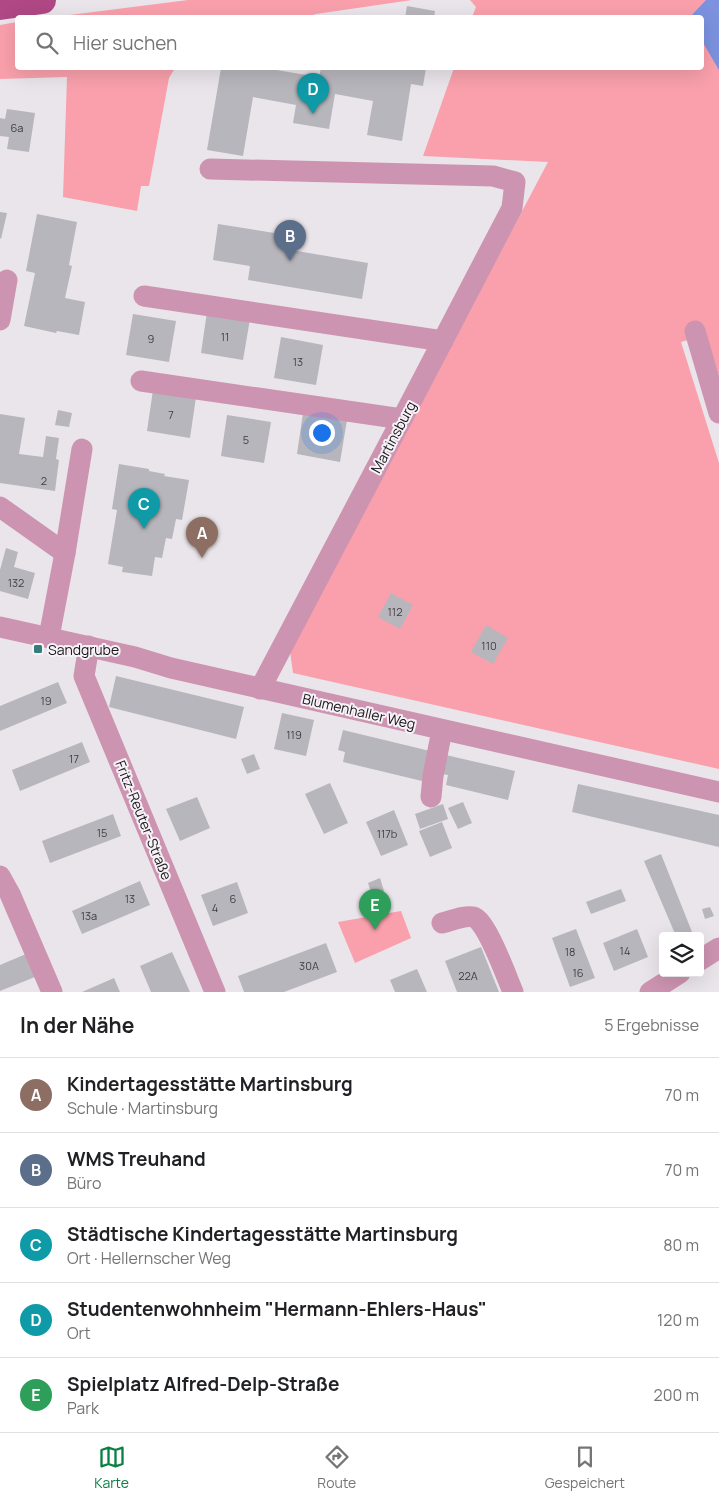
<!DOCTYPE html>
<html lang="de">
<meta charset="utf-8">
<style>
:root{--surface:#fff;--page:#f2f2f2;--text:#202124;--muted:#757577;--line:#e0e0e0;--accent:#0b8043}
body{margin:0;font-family:Manrope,sans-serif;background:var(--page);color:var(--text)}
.controls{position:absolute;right:15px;bottom:15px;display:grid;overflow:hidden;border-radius:5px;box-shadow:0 5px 20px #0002}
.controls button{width:45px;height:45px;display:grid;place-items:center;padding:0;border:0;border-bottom:1px solid var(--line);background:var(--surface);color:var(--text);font:25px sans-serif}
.you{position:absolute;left:321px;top:432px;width:18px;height:18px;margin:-12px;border:4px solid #fff;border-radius:50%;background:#1a73e8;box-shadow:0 0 0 8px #1a73e833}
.badge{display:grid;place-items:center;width:32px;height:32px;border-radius:50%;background:var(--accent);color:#fff;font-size:16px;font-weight:700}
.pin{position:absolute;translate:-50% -41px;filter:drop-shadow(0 1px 2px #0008)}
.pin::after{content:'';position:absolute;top:26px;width:18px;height:15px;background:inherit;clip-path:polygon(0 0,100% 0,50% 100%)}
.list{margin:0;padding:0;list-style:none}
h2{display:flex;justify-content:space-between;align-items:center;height:65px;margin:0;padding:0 20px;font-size:21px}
h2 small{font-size:16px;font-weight:400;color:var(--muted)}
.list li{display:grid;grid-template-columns:32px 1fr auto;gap:15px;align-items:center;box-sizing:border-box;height:75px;padding:0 20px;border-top:1px solid var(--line)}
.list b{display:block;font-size:19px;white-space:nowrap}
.list p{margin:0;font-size:16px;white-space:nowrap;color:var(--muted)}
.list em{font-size:16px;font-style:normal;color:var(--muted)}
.icon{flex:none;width:28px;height:28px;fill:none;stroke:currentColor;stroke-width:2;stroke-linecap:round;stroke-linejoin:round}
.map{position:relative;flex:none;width:719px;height:992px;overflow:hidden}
.search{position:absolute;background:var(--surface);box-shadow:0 5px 20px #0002;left:15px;right:15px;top:15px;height:55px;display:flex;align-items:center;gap:12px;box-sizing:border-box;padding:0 18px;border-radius:5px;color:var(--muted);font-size:19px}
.sheet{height:440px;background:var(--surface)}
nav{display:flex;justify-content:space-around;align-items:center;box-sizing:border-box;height:70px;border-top:1px solid var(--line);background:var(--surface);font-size:14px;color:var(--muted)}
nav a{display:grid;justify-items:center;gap:2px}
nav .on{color:var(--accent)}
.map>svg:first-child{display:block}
.green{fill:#f9a0ac}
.water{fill:#7c92df}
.building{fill:#b7b6bc}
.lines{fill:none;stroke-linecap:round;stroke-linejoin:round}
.minor{stroke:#cd94b2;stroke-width:21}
.major{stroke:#af4885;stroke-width:28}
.poi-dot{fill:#347d7d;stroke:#f7f2f8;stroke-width:2}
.labels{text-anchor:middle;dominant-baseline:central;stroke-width:4;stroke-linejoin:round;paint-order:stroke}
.number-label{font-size:11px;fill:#403e41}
.street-label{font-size:14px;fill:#181618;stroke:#f7f2f8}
.poi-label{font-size:14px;fill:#181618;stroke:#f7f2f8;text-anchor:start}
</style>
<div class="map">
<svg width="719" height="992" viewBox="0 0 719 992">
<rect width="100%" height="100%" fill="#eae5ea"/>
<g class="green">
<path d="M 188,0 L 412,0 L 316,14 L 303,18 L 54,17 Z"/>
<path d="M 470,0 L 719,0 L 719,375 L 706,335 L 681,342 L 719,463 L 719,769 L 293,673 L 290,651 L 548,162 L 423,156 L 454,68 L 702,68 L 702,18 L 472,17 L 476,7 Z"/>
<path d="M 17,22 L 18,68 L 175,68 L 169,78 L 149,186 L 141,186 L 137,211 L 63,197 L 67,77 L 0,79 L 0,25 Z"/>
<path d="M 401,911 L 411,938 L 355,963 L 338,922 Z"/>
</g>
<path class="water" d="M 706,0 L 719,0 L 719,70 L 702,41 L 702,18 L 690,17 Z"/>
<g class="building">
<path d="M 407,6 L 435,11 L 434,18 L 405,18 Z"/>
<path d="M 221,68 L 240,70 L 240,68 L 264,68 L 319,77 L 321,68 L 385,68 L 397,69 L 397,68 L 426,68 L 423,86 L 411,84 L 402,141 L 367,135 L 373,101 L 335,94 L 329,129 L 293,123 L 296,105 L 253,97 L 243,156 L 207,150 Z"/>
<path d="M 7,109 L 35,113 L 29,152 L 7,149 L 9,137 L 0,136 L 0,118 L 5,119 Z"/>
<path d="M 0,212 L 7,213 L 1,239 L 0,238 Z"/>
<path d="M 37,214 L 77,222 L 69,265 L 72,266 L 65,298 L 85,302 L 79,335 L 57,331 L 56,333 L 24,326 L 35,273 L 26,271 Z"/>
<path d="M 218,224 L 293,236 L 291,250 L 368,263 L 362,299 L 248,280 L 250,266 L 213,260 Z"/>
<path d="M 207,312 L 250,319 L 243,360 L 201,353 Z"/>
<path d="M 133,314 L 176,321 L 169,362 L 126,355 Z"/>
<path d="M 281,337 L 323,345 L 316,385 L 274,378 Z"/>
<path d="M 153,390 L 196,397 L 190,438 L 147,431 Z"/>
<path d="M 58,410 L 72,413 L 69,427 L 55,425 Z"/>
<path d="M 303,413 L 347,420 L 340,462 L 297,454 Z"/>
<path d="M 0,414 L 25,418 L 19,454 L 43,457 L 46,436 L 59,438 L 56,459 L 59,460 L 55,491 L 0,483 Z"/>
<path d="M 227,415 L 271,422 L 264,463 L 221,456 Z"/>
<path d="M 119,464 L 149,469 L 149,471 L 165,474 L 164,476 L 189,480 L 182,520 L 176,519 L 172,539 L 166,538 L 162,558 L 155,557 L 152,576 L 122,572 L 123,567 L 108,564 L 117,510 L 112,509 Z"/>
<path d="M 6,548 L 18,552 L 14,567 L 35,573 L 28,599 L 0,591 L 0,570 Z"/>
<path d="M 391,593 L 413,605 L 400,629 L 378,617 Z"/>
<path d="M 486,625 L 508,638 L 493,664 L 471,652 Z"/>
<path d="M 116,676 L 244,707 L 236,739 L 109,707 Z"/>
<path d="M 58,682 L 67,703 L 0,731 L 0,706 Z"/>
<path d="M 282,713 L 314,720 L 306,756 L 274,749 Z"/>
<path d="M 343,730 L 430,751 L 422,781 L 343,762 L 345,752 L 338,750 Z"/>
<path d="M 82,742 L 90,762 L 20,791 L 12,770 Z"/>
<path d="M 254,754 L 260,769 L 247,774 L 241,759 Z"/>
<path d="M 446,755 L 515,771 L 508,800 L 446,785 L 448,775 L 442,774 Z"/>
<path d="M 330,783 L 348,823 L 324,834 L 305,794 Z"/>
<path d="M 578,784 L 719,815 L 719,847 L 572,812 Z"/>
<path d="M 197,797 L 210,828 L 180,841 L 166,809 Z"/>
<path d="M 463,802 L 472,823 L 458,829 L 448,808 Z"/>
<path d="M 443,804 L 448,819 L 420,829 L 415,814 Z"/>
<path d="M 394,810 L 408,845 L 381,856 L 366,822 Z"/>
<path d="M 113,814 L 121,836 L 50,863 L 42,841 Z"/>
<path d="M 442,822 L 452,848 L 430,857 L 419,831 Z"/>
<path d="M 661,854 L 692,932 L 682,936 L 676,936 L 644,861 Z"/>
<path d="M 380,878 L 384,891 L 372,895 L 368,883 Z"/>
<path d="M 140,881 L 150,905 L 82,934 L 72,911 Z"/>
<path d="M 237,882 L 248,913 L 213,926 L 201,895 Z"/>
<path d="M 621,889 L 626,901 L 591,914 L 586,902 Z"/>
<path d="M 710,907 L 714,916 L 705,919 L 702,909 Z"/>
<path d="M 576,929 L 595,978 L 570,987 L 552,938 Z"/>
<path d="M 637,929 L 648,957 L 614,971 L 603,943 Z"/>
<path d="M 326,943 L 337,972 L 284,992 L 244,992 L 238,976 Z"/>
<path d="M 481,947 L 499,992 L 457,992 L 445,961 Z"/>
<path d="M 172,952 L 190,992 L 151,992 L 140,966 Z"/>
<path d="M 26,954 L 35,977 L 0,991 L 0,965 Z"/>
<path d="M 417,969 L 427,992 L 395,992 L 390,980 Z"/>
<path d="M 114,978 L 120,992 L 82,992 Z"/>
</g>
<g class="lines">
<g class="minor">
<path d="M 210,169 L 493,176 L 515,182 L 512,208 L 402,419 L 260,689"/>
<path d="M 144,296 L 443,341"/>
<path d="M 0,320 L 7,280"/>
<path d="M 695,331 L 719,413"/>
<path d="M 141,381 L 402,419"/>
<path d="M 0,507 L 65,553"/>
<path d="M 0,627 L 135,657 L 171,668 L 719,792"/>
<path d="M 49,637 L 65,553 L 82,449"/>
<path d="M 89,646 L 84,676 L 215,992"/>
<path d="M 431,797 L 433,776 L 442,730"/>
<path d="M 0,876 L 10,894 L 52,992"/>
<path d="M 442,923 C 450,921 466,915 473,917 C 486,919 507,978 513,992"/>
<path d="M 700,960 L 719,948"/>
<path d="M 650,992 L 680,973"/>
</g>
<path class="major" d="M 0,6 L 42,0"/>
</g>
<rect class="poi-dot" x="33" y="644" width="10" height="10" rx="2.5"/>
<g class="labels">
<g class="number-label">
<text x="17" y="127">6a</text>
<text x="225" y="336">11</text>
<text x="151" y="338">9</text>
<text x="298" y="361">13</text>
<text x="171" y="414">7</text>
<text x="246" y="439">5</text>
<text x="44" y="480">2</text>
<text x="16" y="582">132</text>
<text x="395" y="611">112</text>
<text x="489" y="645">110</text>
<text x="46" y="700">19</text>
<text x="294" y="734">119</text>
<text x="74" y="758">17</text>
<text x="102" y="832">15</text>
<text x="387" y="833">117b</text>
<text x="130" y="898">13</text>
<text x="233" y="898">6</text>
<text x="215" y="907">4</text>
<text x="89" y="915">13a</text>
<text x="625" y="950">14</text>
<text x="570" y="951">18</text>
<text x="309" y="965">30A</text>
<text x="578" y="972">16</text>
<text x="468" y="975">22A</text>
</g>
<g class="street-label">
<text transform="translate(393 437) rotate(-62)">Martinsburg</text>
<text transform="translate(359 711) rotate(13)">Blumenhaller Weg</text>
<text transform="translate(144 820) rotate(68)">Fritz-Reuter-Straße</text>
</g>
<g class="poi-label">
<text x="48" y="649">Sandgrube</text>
</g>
</g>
</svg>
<div class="controls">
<button><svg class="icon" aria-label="layers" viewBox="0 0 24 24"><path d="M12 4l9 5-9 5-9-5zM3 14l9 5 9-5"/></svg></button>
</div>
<div class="you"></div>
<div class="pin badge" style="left:202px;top:558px;background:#8d6e63">A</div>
<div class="pin badge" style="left:290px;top:261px;background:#5c6f8a">B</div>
<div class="pin badge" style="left:144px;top:529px;background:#0f9aa8">C</div>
<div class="pin badge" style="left:313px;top:114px;background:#0f9aa8">D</div>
<div class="pin badge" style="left:375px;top:930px;background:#2e9e5b">E</div>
<div class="search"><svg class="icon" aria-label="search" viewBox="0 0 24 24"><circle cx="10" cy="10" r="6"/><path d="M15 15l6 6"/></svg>Hier suchen</div>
</div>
<section class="sheet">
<h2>In der Nähe<small>5 Ergebnisse</small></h2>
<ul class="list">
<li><span class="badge" style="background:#8d6e63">A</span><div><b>Kindertagesstätte Martinsburg</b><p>Schule · Martinsburg</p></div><em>70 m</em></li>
<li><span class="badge" style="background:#5c6f8a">B</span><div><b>WMS Treuhand</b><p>Büro</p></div><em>70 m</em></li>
<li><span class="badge" style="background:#0f9aa8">C</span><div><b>Städtische Kindertagesstätte Martinsburg</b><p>Ort · Hellernscher Weg</p></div><em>80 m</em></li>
<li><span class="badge" style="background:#0f9aa8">D</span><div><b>Studentenwohnheim &quot;Hermann-Ehlers-Haus&quot;</b><p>Ort</p></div><em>120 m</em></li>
<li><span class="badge" style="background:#2e9e5b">E</span><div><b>Spielplatz Alfred-Delp-Straße</b><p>Park</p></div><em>200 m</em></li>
</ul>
</section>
<nav>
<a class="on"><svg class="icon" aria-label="map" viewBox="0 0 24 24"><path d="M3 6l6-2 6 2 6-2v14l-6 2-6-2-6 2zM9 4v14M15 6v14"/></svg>Karte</a>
<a><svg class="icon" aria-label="directions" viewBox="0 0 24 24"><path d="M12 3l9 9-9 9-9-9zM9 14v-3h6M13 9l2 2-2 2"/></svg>Route</a>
<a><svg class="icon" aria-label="saved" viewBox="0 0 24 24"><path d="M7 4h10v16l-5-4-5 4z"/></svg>Gespeichert</a>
</nav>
